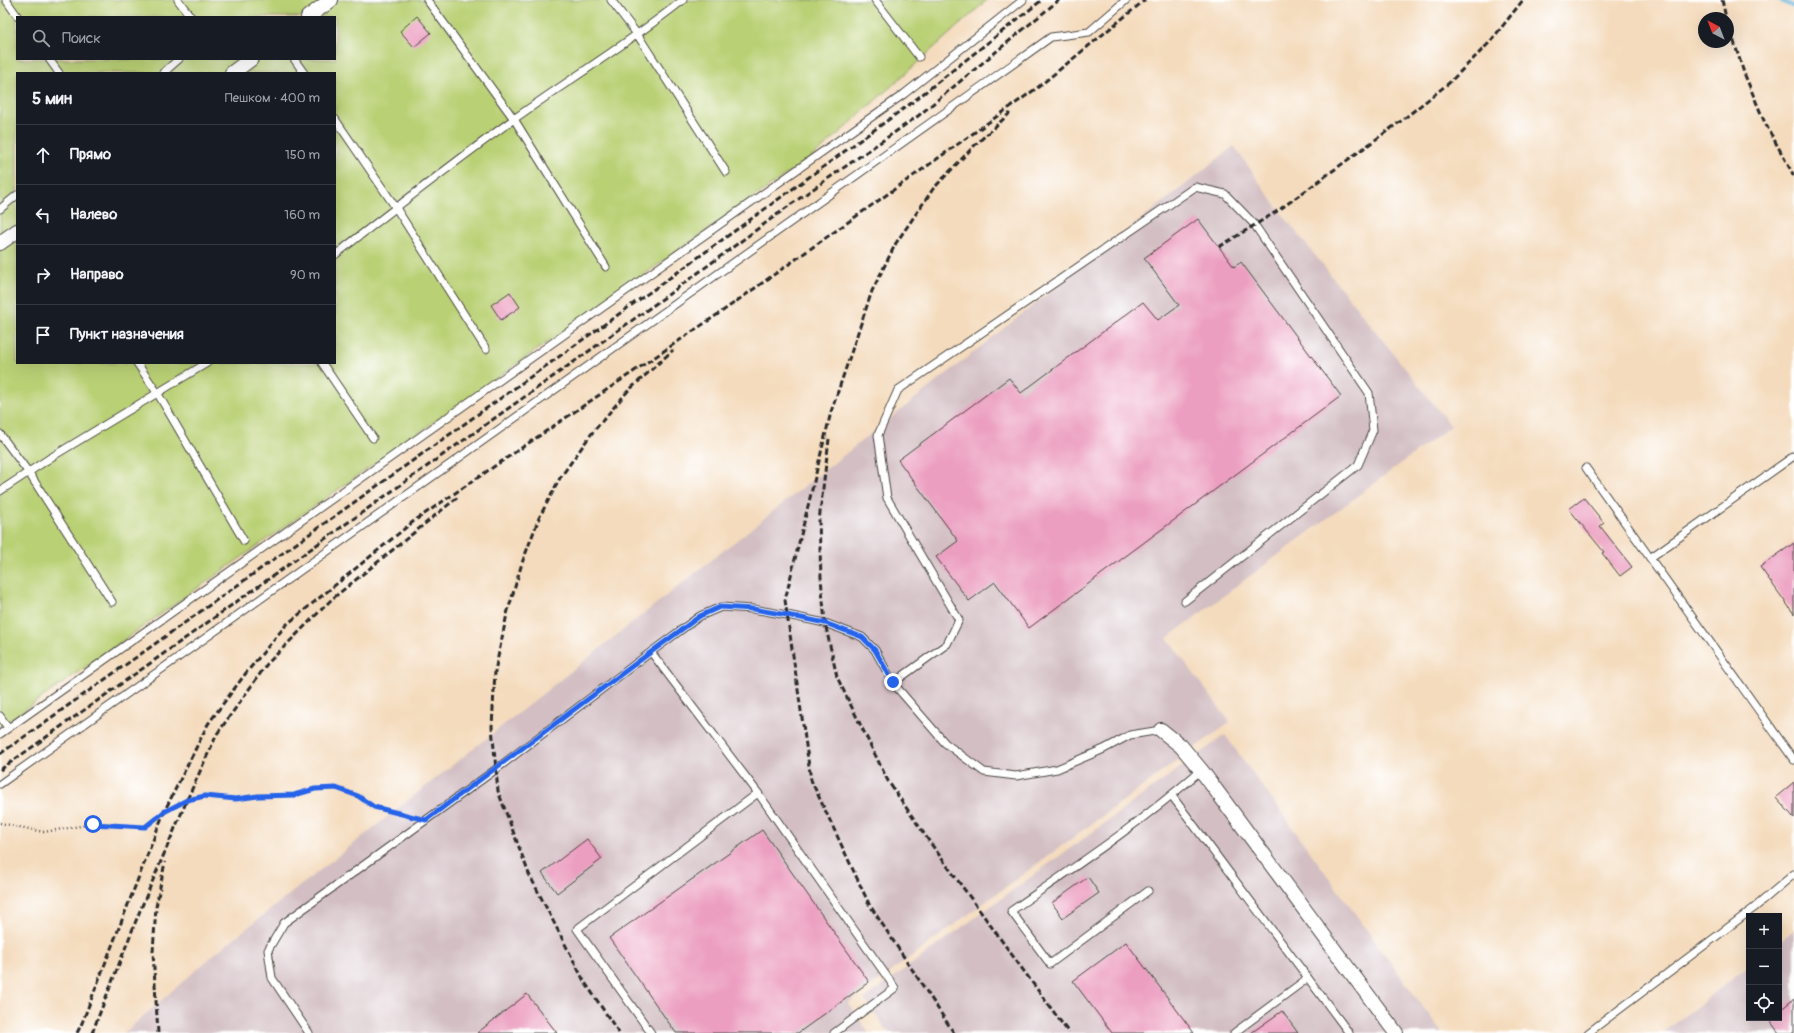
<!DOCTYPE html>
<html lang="ru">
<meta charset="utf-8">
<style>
:root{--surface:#171b24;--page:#242831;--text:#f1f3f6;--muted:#9ea1a6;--line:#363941}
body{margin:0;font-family:Pangolin,sans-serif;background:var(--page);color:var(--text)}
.controls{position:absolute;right:12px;bottom:12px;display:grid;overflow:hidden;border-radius:0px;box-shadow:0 4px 16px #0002}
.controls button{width:36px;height:36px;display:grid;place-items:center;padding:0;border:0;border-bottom:1px solid var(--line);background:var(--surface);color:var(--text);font:20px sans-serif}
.compass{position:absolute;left:1698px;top:12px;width:36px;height:36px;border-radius:50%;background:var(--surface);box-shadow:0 4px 16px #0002;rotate:318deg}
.stop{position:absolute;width:12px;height:12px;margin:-9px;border:3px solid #2563eb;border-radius:50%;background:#fff}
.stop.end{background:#2563eb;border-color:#fff;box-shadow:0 1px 4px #0008}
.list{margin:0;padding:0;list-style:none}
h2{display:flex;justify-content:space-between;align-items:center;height:52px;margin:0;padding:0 16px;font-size:17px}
h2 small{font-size:13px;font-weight:400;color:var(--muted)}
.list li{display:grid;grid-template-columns:26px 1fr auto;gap:12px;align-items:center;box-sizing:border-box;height:60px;padding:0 16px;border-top:1px solid var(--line)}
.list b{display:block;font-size:15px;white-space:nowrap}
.list em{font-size:13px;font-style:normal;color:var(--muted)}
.icon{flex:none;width:22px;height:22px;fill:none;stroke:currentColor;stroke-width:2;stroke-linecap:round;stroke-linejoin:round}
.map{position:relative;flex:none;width:1794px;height:1033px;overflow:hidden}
.search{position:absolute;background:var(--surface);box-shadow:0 4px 16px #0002;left:16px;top:16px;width:320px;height:44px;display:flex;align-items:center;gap:10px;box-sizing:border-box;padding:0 14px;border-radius:0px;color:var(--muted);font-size:15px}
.panel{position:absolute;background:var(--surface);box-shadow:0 4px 16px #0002;left:16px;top:72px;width:320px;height:292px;border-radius:0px}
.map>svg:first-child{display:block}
.industrial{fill:#d2bec3}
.green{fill:#bad074;stroke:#727e50;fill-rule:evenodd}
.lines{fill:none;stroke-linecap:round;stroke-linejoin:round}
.stream{stroke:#63b5de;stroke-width:4.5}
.building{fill:#ec9ec0}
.lane-casing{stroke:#494541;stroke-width:9}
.street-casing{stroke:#494541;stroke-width:16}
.path{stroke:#494541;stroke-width:2.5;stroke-dasharray:1 3;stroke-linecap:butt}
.lane{stroke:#fff;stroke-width:7}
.street{stroke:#fff;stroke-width:14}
.rail{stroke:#2b2b2b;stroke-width:3;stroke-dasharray:6 3;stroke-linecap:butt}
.route{stroke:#2563eb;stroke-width:5}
</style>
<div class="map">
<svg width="1794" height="1033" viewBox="0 0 1794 1033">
<rect width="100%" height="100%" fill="#fff"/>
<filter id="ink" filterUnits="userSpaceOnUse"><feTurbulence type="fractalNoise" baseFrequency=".025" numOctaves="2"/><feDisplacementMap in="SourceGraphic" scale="8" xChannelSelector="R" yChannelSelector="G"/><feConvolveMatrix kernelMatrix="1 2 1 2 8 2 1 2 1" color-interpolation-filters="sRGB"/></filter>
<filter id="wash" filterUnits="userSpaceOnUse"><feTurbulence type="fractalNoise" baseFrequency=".012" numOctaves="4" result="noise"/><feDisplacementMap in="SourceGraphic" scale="16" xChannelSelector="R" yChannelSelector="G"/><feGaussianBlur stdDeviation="0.9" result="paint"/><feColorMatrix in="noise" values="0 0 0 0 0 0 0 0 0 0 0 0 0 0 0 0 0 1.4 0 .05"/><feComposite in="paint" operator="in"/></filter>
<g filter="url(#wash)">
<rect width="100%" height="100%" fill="#f4dbbd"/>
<g class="industrial">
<path d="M 1234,146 L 1279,210 L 1451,426 L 1167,638 L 1230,722 L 848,1003 L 869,1033 L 124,1033 L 218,951 Z"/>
<path d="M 1225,735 L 1442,1033 L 889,1033 L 864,999 Z"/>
<path d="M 1794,930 L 1794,1033 L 1663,1033 L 1749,966 L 1749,1018 L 1779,1018 L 1779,942 Z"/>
</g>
<path class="green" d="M 0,0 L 987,0 L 817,153 L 0,727 ZM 17,17 L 335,17 L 335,59 L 17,59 ZM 17,73 L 335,73 L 335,363 L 17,363 Z"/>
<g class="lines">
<path class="stream" d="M 1779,0 L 1794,7"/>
</g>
<g id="blocks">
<g class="building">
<path d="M 417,16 L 431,33 L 414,47 L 400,31 Z"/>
<path d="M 1198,219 L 1234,267 L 1241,262 L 1341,396 L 1029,628 L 995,582 L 969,601 L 936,557 L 958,541 L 898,460 L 1009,378 L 1021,393 L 1143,302 L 1158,320 L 1179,305 L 1144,258 Z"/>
<path d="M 510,292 L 520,307 L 501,320 L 491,305 Z"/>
<path d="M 1584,498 L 1604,523 L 1600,526 L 1632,567 L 1620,576 L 1602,553 L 1604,552 L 1569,509 Z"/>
<path d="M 1794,543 L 1794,614 L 1760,567 Z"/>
<path d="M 1794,782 L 1794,818 L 1776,797 Z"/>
<path d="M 762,830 L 869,982 L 798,1033 L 676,1033 L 609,938 Z"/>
<path d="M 587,839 L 602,859 L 557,893 L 542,873 Z"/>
<path d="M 1088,877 L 1099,893 L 1063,918 L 1052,903 Z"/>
<path d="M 1126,942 L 1194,1033 L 1112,1033 L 1073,981 Z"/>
<path d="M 527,994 L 557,1033 L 477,1033 Z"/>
<path d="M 1794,999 L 1794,1033 L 1779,1033 L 1768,1018 L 1779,1018 L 1779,1011 Z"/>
<path d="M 1282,1011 L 1298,1033 L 1251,1033 Z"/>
</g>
</g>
</g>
<g filter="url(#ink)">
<use href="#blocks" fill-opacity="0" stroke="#494541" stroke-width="1"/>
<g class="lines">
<g class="lane-casing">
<g id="lane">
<path d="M 6,0 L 18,17"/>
<path d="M 178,0 L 191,17"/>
<path d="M 427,0 L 514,119 L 606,267"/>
<path d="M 611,0 L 637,34 L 726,172"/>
<path d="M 875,0 L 919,57"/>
<path d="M 49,59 L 59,73"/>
<path d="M 294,59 L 304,73"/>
<path d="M 163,73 L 179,59"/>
<path d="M 335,119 L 396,208 L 486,349"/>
<path d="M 0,209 L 17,195"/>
<path d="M 335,255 C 394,209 453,163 514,119 C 570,79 629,43 683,0"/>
<path d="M 137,363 L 158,394 L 244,541"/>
<path d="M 322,363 L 373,438"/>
<path d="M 0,434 L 29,473 L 112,602"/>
<path d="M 1586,468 L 1794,760"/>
<path d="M 0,491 L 50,458 L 207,363"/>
<path d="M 1650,558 L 1794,456"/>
<path d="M 893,683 L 947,644 L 959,620 L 887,498 L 878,435 L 898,390 L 1195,187 L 1225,194 L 1254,224 L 1369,393 L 1373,430 L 1358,465 L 1185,601"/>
<path d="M 0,716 L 8,728"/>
<path d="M 0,734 L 904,94 L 1023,0"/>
<path d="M 0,784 L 1051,37 L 1089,32 L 1126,0"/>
<path d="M 758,793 L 895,988 L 834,1033"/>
<path d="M 1172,796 L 1349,1033"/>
<path d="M 1148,891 L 1050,964 L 1011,911 C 1076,866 1142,822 1201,770"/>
<path d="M 309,1033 L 272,978 L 268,950 L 284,923 L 495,770 L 651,652 L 700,616 L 721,607 L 753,609 L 787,615 L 825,623 L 862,637 L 875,650 L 893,683 L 945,743 L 984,772 L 1016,776 L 1057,769 L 1104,749 L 1130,735 L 1161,730"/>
<path d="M 651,1033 L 577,929 L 758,793 L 651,652"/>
<path d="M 1234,1033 L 1308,978"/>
<path d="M 1588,1033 L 1754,908 L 1794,874"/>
</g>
</g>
<g class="street-casing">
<g id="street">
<path d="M 308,17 L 331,0"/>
<path d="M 232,73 L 251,59"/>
<path d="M 0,243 L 17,231"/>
<path d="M 1161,730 L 1181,746 L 1201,770 L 1396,1033"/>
</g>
</g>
<path class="path" d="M 0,823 L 44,832 L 93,824 L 145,827 L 164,812 L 187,800 L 205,796 L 236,799 L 258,796 L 294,795 L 315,789 L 336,788 L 358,796 L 374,807 L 412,817"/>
<use href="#lane" class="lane"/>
<use href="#street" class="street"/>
<g class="rail">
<path d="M 1722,0 L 1726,18"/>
<path d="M 1728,23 L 1744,73 L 1765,123 L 1794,176"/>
<path d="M 1219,247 L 1279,210 L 1401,121 L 1449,83 L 1490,42 L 1523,0"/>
<path d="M 829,439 L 819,521 L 821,578 L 825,623 L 837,677 L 888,781 L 929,841 L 1069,1033"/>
<path d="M 0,754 L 664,282 L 910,104 L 1042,0"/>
<path d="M 0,770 L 672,292 L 790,205 L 918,116 L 1059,0"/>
<path d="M 77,1033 L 82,1023 L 164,812 L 208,724 L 246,673 L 286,625 L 414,521 L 727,308 L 1037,88 L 1145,0"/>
<path d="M 92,1033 L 139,913 L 187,800 L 217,734 L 267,664 L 332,599 L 458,497"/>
<path d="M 158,1033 L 153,952 L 156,907 L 165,862"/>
<path d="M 619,1033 L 584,981 L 529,874 L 498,791 L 492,727 L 495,671 L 507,614 L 522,563 L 539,518 L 560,478 L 592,433 L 627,392 L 673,350"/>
<path d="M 954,1033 L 869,904 L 811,780 L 785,600 L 831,412 L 872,291 L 896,243 L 933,189 L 974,146 L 1010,113"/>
</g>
</g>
</g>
<g class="lines" filter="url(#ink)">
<path class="route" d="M 93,824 L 145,827 L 164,812 L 187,800 L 205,796 L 236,799 L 258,796 L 294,795 L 315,789 L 336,788 L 358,796 L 374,807 L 426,820 L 651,652 L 700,616 L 720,607 L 753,609 L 787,615 L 825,623 L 862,637 L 875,650 L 893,682"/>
</g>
</svg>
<div class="controls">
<button>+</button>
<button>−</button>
<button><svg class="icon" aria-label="locate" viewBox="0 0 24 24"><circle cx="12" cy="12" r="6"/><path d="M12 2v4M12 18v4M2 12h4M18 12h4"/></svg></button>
</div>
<svg class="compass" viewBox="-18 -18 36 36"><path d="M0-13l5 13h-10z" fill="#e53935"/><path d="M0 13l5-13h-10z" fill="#9ea1a6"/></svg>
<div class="stop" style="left:93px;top:824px"></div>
<div class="stop end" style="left:893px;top:682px"></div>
<div class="search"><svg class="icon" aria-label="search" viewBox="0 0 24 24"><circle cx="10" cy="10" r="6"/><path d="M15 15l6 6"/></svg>Поиск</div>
<section class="panel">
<h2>5 мин<small>Пешком · 400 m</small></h2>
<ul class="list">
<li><svg class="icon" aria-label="ahead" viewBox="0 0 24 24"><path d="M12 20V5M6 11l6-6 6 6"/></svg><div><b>Прямо</b></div><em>150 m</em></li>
<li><svg class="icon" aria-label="left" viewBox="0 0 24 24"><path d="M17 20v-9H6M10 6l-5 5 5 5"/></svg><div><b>Налево</b></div><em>160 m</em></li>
<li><svg class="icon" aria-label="right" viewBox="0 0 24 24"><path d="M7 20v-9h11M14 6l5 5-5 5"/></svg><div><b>Направо</b></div><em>90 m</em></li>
<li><svg class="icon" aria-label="arrive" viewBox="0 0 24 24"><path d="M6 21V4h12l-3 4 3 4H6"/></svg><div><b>Пункт назначения</b></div></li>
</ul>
</section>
</div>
